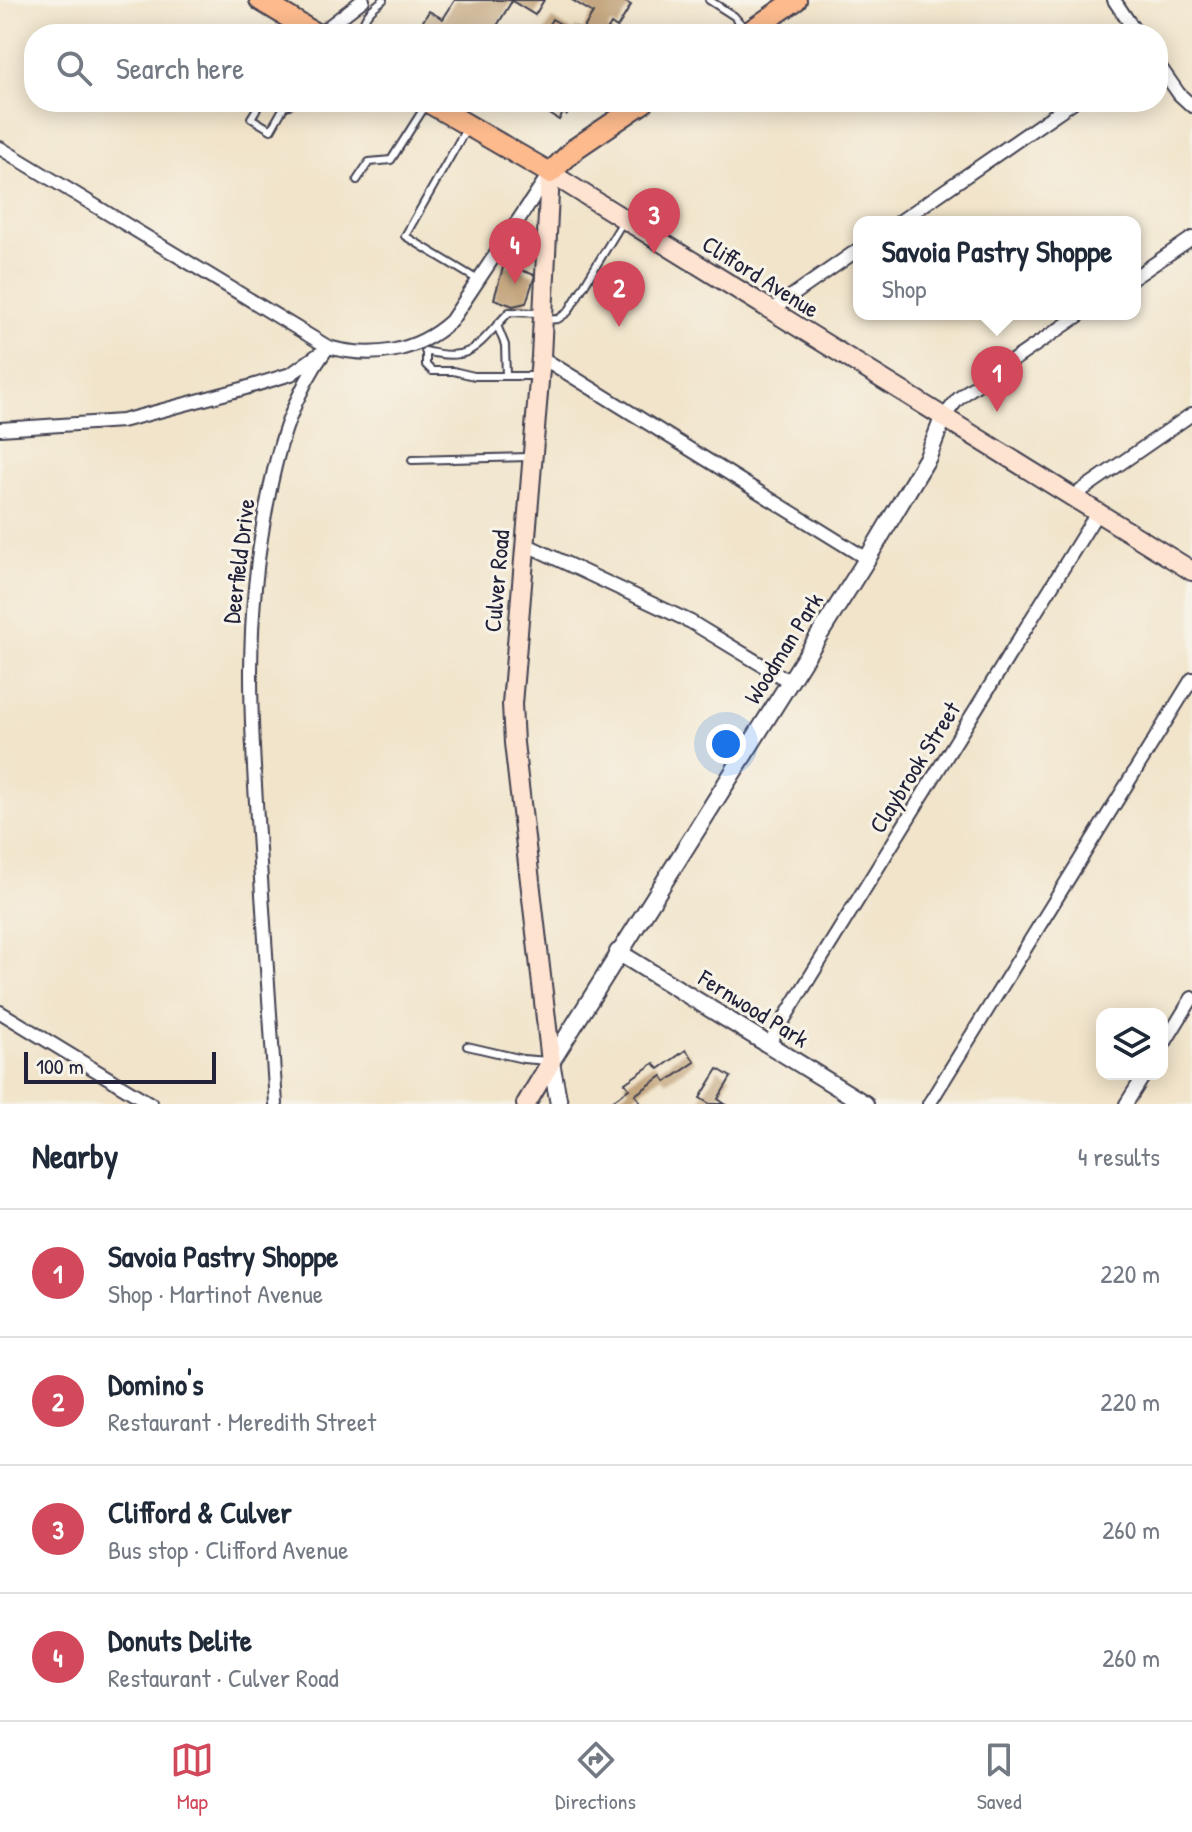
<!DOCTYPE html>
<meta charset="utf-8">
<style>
:root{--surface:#fff;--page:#f6f6f7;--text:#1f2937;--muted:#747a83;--line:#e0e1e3;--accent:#d1495b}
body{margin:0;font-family:"Patrick Hand",sans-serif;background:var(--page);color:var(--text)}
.controls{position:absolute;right:24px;bottom:24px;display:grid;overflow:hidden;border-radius:16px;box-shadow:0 4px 20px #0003}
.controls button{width:72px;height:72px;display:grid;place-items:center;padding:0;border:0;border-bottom:2px solid var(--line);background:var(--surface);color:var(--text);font:40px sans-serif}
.scale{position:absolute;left:24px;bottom:20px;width:192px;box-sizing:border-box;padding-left:8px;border:4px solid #22223b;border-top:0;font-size:22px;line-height:28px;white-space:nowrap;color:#22223b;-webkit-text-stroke:6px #f7f3e8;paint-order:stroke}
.you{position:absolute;left:726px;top:744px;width:28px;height:28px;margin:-20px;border:6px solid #fff;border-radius:50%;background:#1a73e8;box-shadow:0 0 0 12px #1a73e833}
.badge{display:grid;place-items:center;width:52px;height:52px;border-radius:50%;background:var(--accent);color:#fff;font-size:26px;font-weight:700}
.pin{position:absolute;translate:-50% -66px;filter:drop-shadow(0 2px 4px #0008)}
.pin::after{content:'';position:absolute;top:42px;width:28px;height:24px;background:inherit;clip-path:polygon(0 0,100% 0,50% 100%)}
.popup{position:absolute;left:853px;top:216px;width:288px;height:104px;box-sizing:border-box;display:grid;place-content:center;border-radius:16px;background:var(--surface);filter:drop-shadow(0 2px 6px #0005);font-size:26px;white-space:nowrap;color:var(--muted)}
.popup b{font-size:30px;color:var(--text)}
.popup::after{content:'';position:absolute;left:50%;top:100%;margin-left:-16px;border:16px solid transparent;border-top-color:var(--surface)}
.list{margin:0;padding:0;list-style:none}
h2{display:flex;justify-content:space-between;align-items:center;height:104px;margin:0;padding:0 32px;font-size:34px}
h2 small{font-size:26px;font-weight:400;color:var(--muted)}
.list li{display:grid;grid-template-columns:52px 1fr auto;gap:24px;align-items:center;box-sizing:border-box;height:128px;padding:0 32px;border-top:2px solid var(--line)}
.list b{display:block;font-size:30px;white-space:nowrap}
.list p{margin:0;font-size:26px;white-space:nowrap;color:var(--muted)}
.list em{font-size:26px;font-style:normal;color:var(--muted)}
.icon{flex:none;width:44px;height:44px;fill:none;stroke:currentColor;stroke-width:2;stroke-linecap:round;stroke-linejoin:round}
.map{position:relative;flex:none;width:1192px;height:1104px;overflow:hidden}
.search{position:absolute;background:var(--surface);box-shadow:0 4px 20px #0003;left:24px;right:24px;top:24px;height:88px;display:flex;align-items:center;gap:20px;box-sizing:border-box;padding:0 28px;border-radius:32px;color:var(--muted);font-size:30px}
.sheet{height:616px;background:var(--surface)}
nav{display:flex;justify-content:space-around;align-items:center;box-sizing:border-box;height:112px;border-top:2px solid var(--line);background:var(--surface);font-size:22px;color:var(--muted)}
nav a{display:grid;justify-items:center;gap:4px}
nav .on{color:var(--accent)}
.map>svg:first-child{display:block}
.building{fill:#c5a781}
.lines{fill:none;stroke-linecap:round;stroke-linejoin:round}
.service-casing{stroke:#413f50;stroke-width:10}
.minor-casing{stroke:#413f50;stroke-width:16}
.tertiary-casing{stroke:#413f50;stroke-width:20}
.secondary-casing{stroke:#413f50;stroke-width:22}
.primary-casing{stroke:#413f50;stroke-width:24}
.service{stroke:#fff;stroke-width:6}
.minor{stroke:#fff;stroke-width:12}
.tertiary{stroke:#fff;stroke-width:16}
.secondary{stroke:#fee3d1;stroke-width:18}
.primary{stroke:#fcba8d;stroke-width:20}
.labels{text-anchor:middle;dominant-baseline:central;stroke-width:6;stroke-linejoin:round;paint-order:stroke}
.street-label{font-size:24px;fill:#22223b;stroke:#f7f3e8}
</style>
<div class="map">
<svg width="1192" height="1104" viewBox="0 0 1192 1104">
<rect width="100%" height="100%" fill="#f7f3e8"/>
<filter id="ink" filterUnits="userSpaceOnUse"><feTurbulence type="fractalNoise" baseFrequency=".0125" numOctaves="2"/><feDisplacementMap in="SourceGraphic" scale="16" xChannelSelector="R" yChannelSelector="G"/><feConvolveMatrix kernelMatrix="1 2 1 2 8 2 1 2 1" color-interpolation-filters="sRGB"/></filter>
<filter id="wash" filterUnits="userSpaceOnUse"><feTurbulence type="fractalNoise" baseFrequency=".006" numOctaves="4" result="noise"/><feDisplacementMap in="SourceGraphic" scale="32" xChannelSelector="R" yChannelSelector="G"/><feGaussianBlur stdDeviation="1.8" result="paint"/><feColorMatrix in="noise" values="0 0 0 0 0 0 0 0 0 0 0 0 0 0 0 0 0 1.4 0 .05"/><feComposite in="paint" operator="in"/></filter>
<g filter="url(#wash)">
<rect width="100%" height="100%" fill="#f1e4ca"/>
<g id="blocks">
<g class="building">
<path d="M 455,0 L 544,0 L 535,15 L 512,1 L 492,34 L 416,33 L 429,11 L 443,19 Z"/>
<path d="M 572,0 L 622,0 L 631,5 L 617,28 L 611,24 L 608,29 L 612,32 L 611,34 L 543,34 L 552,19 L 573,31 L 576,27 L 582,31 L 593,13 Z"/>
<path d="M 538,102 L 575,102 L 567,115 L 563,113 L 559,120 L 536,105 Z"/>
<path d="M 504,264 L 535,275 L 526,303 L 513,306 L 494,299 Z"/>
<path d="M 686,1050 L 695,1062 L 666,1082 L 662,1076 L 635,1095 L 640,1101 L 635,1104 L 608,1104 L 629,1089 L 625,1083 L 654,1063 L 659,1069 Z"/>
<path d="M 718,1069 L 731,1077 L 718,1099 L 725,1104 L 710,1104 L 700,1098 Z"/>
</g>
</g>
</g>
<g filter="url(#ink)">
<use href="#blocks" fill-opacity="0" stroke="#413f50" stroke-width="2"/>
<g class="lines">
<g class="service-casing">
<g id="service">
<path d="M 709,0 L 734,16 L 746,30"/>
<path d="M 370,34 L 363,27 C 363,15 374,7 383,0"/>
<path d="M 261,102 L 251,118 L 271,130 L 284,107 L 297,102"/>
<path d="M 456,115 L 461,102"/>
<path d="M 466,129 L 405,236 L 478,280"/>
<path d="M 357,180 L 369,162 L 391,160 L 426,105"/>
<path d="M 546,320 L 558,319 L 568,312 L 622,223"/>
<path d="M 425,351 C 464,361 473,352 497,325"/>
<path d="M 426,352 L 426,365 L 432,371 L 453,371 L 474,376 L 536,376"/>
<path d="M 506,376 L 505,345 L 497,325 L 509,312 L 540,313"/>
<path d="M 412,460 L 529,457"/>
<path d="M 467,1046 L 523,1059 L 548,1061"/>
</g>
</g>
<g class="minor-casing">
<g id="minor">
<path d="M 1114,0 L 1137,34"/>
<path d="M 319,34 L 363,0"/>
<path d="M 1158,64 L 1179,94 L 1192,106"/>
<path d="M 0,148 L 328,347 C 372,359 416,353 451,321 L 549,174"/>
<path d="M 899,222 L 1073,102"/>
<path d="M 1135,277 L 1192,238"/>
<path d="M 770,311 L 859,249"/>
<path d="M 541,357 L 867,559"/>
<path d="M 943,418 L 957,400 L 968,391 L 1081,314"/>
<path d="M 0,429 L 122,421 L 242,389 L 291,374 L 319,354"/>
<path d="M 1072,497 L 1192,414"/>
<path d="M 525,544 L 691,622 L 790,682"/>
<path d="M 0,1012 L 151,1104"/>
<path d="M 768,1045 L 1097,513"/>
<path d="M 1162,1047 L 1192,998"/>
<path d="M 276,1104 C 270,1019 264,934 259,849 C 251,728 243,625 267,504 C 278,445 292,396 328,347"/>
<path d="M 929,1104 L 1192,679"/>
<path d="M 1126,1104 L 1145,1074"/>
</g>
</g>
<g class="tertiary-casing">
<g id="tertiary">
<path d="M 618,952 L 865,1104"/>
<path d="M 559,1104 L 551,1062 L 867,559 L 928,457 L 943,418"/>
</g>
</g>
<g class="secondary-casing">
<path id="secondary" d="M 526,1104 L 551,1062 L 514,743 L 512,704 L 541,357 L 550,173 L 1192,571"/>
</g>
<g class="primary-casing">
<g id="primary">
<path d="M 260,0 L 316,34"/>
<path d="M 746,34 L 796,0"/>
<path d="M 428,102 L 550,173 L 576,148 L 644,102"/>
</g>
</g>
<use href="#service" class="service"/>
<use href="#minor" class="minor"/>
<use href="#tertiary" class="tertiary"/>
<use href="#secondary" class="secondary"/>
<use href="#primary" class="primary"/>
</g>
</g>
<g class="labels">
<g class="street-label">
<text transform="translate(761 276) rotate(32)">Clifford Avenue</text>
<text transform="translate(238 561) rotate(-83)">Deerfield Drive</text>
<text transform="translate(496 581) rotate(-85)">Culver Road</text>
<text transform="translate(783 648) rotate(-58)">Woodman Park</text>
<text transform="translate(914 767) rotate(-58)">Claybrook Street</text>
<text transform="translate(754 1008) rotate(32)">Fernwood Park</text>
</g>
</g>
</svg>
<div class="controls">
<button><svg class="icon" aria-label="layers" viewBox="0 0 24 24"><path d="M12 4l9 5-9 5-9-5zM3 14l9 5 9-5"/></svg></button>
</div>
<div class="scale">100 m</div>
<div class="you"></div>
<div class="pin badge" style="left:997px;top:412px">1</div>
<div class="popup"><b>Savoia Pastry Shoppe</b>Shop</div>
<div class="pin badge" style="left:619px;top:327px">2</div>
<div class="pin badge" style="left:654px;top:254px">3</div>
<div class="pin badge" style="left:515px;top:284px">4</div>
<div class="search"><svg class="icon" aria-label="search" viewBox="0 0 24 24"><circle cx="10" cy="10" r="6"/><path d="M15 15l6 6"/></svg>Search here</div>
</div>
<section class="sheet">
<h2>Nearby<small>4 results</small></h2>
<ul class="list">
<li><span class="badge">1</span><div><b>Savoia Pastry Shoppe</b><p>Shop · Martinot Avenue</p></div><em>220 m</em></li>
<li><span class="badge">2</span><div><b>Domino's</b><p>Restaurant · Meredith Street</p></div><em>220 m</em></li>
<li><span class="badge">3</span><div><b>Clifford &amp; Culver</b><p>Bus stop · Clifford Avenue</p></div><em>260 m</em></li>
<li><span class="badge">4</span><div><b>Donuts Delite</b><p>Restaurant · Culver Road</p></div><em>260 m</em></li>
</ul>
</section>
<nav>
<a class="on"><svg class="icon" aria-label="map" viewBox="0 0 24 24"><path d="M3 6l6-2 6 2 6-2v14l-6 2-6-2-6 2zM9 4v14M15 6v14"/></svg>Map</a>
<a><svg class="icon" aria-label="directions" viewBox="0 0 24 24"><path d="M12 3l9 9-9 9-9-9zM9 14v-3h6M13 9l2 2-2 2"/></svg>Directions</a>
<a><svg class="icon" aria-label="saved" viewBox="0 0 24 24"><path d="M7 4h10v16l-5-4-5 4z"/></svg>Saved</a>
</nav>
